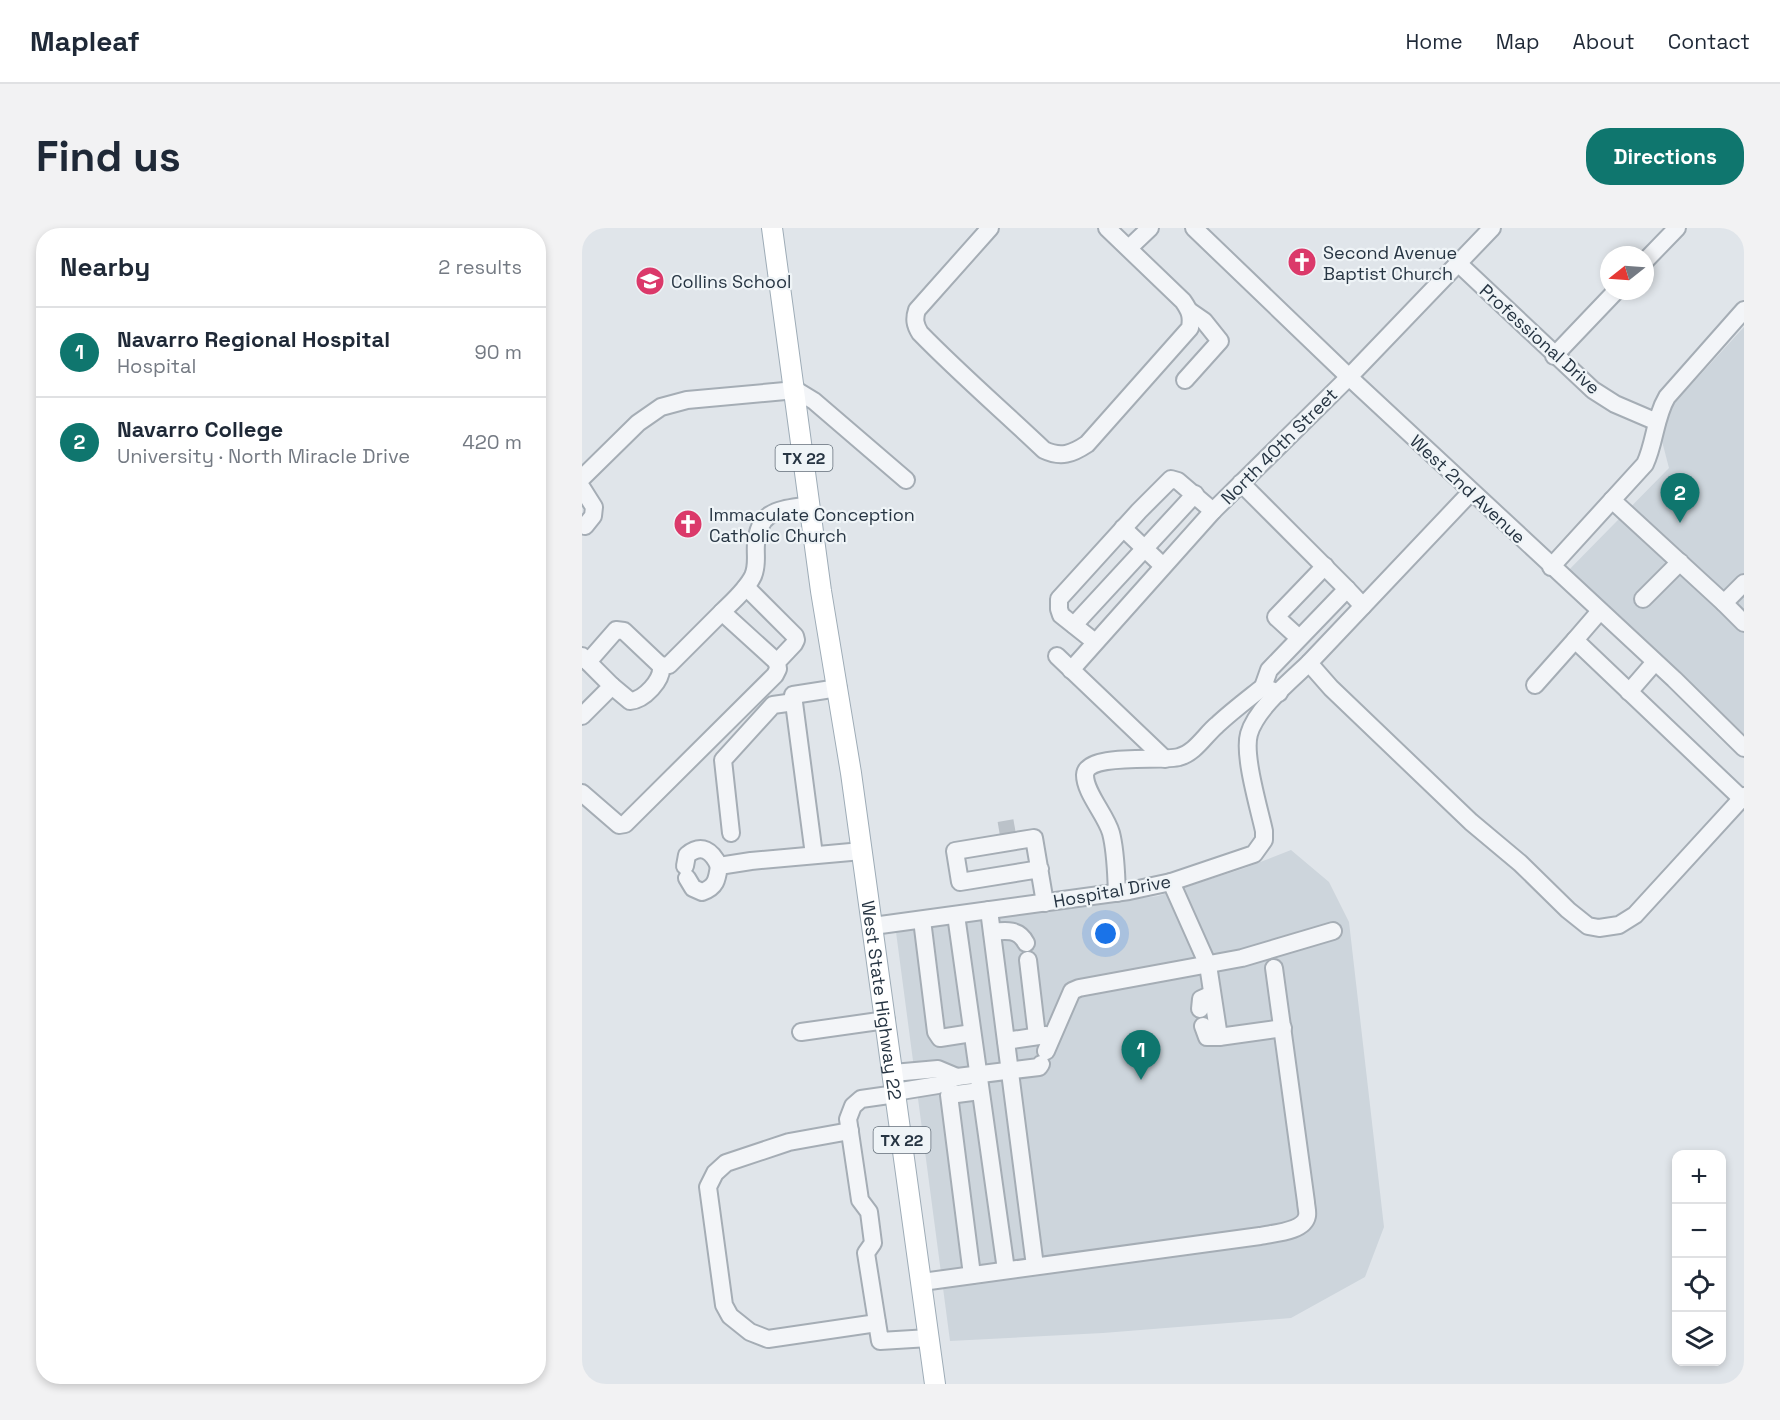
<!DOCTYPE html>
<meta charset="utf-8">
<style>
:root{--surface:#fff;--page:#f2f2f3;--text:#1f2937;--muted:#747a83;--line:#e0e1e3;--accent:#0f766e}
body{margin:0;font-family:"Space Grotesk",sans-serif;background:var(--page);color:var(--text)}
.controls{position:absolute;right:18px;bottom:18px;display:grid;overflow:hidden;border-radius:12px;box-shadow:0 3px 9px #0003}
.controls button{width:54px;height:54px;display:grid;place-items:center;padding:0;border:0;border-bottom:2px solid var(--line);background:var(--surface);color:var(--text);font:30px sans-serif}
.compass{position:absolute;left:1018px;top:18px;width:54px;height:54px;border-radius:50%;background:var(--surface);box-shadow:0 3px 9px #0003;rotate:253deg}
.you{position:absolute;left:524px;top:706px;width:21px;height:21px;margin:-15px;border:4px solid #fff;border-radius:50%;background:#1a73e8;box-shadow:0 0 0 9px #1a73e833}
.badge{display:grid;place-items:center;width:39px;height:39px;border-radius:50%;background:var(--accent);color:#fff;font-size:20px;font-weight:700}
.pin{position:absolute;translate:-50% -50px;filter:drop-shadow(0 2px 3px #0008)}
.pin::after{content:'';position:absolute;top:32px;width:21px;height:18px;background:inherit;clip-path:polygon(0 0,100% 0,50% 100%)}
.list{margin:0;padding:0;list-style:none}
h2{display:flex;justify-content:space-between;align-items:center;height:78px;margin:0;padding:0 24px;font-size:26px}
h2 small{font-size:20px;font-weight:400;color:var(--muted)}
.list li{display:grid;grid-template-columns:39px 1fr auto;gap:18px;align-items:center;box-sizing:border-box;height:90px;padding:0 24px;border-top:2px solid var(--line)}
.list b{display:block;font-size:22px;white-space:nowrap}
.list p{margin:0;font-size:20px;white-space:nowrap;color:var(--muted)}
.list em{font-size:20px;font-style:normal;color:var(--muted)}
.icon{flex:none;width:33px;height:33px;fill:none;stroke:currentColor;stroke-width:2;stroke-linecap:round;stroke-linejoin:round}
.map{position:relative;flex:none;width:1162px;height:1156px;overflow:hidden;border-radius:24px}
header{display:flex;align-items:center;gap:36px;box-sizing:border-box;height:84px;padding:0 30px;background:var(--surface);border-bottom:2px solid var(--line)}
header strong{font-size:28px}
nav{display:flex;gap:33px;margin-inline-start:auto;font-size:21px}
.intro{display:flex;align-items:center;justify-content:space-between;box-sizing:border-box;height:144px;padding:0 36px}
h1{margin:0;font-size:42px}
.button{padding:15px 27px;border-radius:24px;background:var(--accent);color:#fff;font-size:21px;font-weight:700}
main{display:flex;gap:36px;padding:0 36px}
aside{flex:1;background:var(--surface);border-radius:24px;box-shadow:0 3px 9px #0003}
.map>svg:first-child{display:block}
.built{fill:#cdd5dc}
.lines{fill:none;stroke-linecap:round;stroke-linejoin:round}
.minor-tunnel{stroke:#bbc2c9;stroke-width:16;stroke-dasharray:16 8;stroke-linecap:butt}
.minor-casing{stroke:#a5adb5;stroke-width:20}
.major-casing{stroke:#9eacb7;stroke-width:22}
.minor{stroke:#f3f5f8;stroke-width:16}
.major{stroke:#fff;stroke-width:20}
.labels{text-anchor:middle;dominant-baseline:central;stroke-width:4.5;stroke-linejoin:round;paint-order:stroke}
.shield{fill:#eff4f7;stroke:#636e79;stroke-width:1.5}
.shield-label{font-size:16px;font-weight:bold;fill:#273543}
.poi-label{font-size:18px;fill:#273543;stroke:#eff4f7;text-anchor:start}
.street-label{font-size:18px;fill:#273543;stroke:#eff4f7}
</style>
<header>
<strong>Mapleaf</strong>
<nav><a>Home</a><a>Map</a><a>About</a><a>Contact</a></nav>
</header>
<div class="intro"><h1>Find us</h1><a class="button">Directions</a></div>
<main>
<aside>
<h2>Nearby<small>2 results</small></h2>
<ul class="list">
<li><span class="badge">1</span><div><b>Navarro Regional Hospital</b><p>Hospital</p></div><em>90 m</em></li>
<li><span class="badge">2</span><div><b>Navarro College</b><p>University · North Miracle Drive</p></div><em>420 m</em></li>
</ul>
</aside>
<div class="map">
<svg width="1162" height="1156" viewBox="0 0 1162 1156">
<rect width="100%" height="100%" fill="#e0e5ea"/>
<g class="built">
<path d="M 1162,99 L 1162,511 L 980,349 L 1087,240 L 1075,194 Z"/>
<path d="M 709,622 L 747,654 L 767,694 L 802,999 L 783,1049 L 709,1090 L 521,1105 L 368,1113 L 314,704 L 576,668 L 663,640 Z"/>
</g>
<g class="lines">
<path class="minor-tunnel" d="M 417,602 L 434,599"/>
<g class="minor-casing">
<g id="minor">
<path d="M 408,0 L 335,82 C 332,91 333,97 338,105 C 378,146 421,183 462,222 C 479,230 490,226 505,216 L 608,100 C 610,88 608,83 601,73 L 525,0"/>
<path d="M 612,0 L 767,149 L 1092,451 L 1162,520"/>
<path d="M 547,20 L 568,0"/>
<path d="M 1063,33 L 1095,0"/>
<path d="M 877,36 L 1011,162 L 1033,176 L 1075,194"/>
<path d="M 972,128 L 1034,63"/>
<path d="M 603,152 L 638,113 L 622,93 L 609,84"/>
<path d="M 0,250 L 56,195 L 79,179 L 105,172 L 214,162 L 232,173 L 324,252"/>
<path d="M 659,255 L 765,361"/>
<path d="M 0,260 L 12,279 L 11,288 L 3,298"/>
<path d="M 1030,272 L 1142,375 L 1162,355"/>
<path d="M 541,300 L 581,338"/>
<path d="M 969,339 L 1063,236 C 1073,215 1073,189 1085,169 L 1162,82"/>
<path d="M 1061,371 L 1098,334"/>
<path d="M 1142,375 L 1162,395"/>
<path d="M 1018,383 L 993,412 L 1160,571"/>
<path d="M 492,397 L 613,266"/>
<path d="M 717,410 L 694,389 L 743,338"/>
<path d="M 513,414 L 479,387 L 477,381 L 477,371 L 557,283 L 589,251 L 596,253 L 631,283"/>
<path d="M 0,428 L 30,458 L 0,488"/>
<path d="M 475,428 L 583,531"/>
<path d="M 6,434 L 34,402 L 42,403 L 79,438 C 81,452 62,472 48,473 L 30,458"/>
<path d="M 195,434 L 140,384 C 151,373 164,362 171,348 C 176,337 173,327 174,316 C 177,280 200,282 228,277"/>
<path d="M 727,435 L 749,460 L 889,594 L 938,635 L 986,682 L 1006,698 L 1017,700 L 1037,697 L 1053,687 L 1162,568"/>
<path d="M 79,438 L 87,437 L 140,384"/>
<path d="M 489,442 L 631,283 L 767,149 L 910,0"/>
<path d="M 953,457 L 993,412"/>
<path d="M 681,459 L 687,442 L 765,361 L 781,378"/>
<path d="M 1047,464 L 1073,434"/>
<path d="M 0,565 L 37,597 L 43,596 L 193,447 L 196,441 L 195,434 L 212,416 L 214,412 L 213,408 L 164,359"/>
<path d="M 149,605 L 141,532 L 191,477 L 212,474"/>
<path d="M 232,627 L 211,467 L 256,460"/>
<path d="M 103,638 L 105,627 C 120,615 130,623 137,638"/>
<path d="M 458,641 L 378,654 L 373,623 L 452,610 L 463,675"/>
<path d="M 105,650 L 111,660 L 120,664 C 134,659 135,652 137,638 L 169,633 L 280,623"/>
<path d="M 589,654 L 626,737 L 637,809 L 701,800"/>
<path d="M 535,665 C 534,645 534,624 529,605 C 524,587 503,565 503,547 C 504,524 580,534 597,529 C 613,525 623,507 635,497 C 650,483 666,471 681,459 L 697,465"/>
<path d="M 407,682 L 453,1038"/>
<path d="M 374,687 L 424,1042"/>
<path d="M 340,692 L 354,804 L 358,810 L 390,805"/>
<path d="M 291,698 L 547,663 L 589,654 L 672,626 L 682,612 L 682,603 C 677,580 661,527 667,506 C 674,481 708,453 727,435 L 889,264"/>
<path d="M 410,704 C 424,702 437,701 444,715"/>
<path d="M 446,732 L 455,808"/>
<path d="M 618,781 L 619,771 L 630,766"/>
<path d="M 621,798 L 625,809 L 637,809"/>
<path d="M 219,804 L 304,792"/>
<path d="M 424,813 L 464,807"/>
<path d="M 464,823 L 490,763 L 497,760 L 660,730 L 751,703"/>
<path d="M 311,845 L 356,841 L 375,849"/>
<path d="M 313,864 L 356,857 L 375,849 L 457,839 L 459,836"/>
<path d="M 314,866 L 279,871 L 271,878 L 266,891 L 278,972 L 287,984 L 291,1015 L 284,1025 L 298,1113 L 347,1110"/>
<path d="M 268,903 L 207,914 L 144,935 L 133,945 L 126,959 L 142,1077 L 148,1088 L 168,1104 L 186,1111 L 295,1095"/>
<path d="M 390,1047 L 367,867 L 398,863"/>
<path d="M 340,1054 L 678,1008 C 691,1005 722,1004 725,988 C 726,984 724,978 724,974 L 692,740"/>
</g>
</g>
<g class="major-casing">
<g id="major">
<path id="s1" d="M 190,0 L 239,363 L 269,545 L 353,1156"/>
</g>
</g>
<use href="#minor" class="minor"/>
<use href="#major" class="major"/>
</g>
<defs>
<g id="church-disc" transform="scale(1.5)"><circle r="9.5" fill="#db396a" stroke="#eff4f7"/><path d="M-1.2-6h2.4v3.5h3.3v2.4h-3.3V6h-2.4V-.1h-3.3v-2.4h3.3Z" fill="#fff"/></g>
<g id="school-disc" transform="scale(1.5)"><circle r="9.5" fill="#db396a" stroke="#eff4f7"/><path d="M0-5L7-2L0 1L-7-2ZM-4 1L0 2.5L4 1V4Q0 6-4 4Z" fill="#fff"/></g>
</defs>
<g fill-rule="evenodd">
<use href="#church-disc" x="720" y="34"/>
<use href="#school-disc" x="68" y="53"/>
<use href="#church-disc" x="106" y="296"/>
</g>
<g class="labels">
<g class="shield">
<rect x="193.5" y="217" width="57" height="26" rx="4.5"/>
<rect x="291.5" y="899" width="57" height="26" rx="4.5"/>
</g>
<g class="shield-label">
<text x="222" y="230">TX 22</text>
<text x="320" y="912">TX 22</text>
</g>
<g class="poi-label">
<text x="741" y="24">Second Avenue<tspan x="741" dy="21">Baptist Church</tspan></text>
<text x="89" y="53">Collins School</text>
<text x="127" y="286">Immaculate Conception<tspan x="127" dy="21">Catholic Church</tspan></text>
</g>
<g class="street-label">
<text transform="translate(958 111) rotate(42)">Professional Drive</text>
<text transform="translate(697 218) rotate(-45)">North 40th Street</text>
<text transform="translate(886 261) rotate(43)">West 2nd Avenue</text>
<text transform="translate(530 663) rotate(-10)">Hospital Drive</text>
<text stroke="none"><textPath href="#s1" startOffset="780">West State Highway 22</textPath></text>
</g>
</g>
</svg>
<div class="controls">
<button>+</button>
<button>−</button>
<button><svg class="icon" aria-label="locate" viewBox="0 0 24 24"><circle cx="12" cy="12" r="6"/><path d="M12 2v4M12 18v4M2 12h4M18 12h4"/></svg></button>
<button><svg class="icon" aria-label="layers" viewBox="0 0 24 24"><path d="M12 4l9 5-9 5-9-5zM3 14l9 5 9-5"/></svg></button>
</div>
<svg class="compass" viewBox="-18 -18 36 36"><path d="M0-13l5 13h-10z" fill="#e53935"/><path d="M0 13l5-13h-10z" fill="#747a83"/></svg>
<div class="you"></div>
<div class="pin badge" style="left:559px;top:852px">1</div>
<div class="pin badge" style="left:1098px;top:295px">2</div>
</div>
</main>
